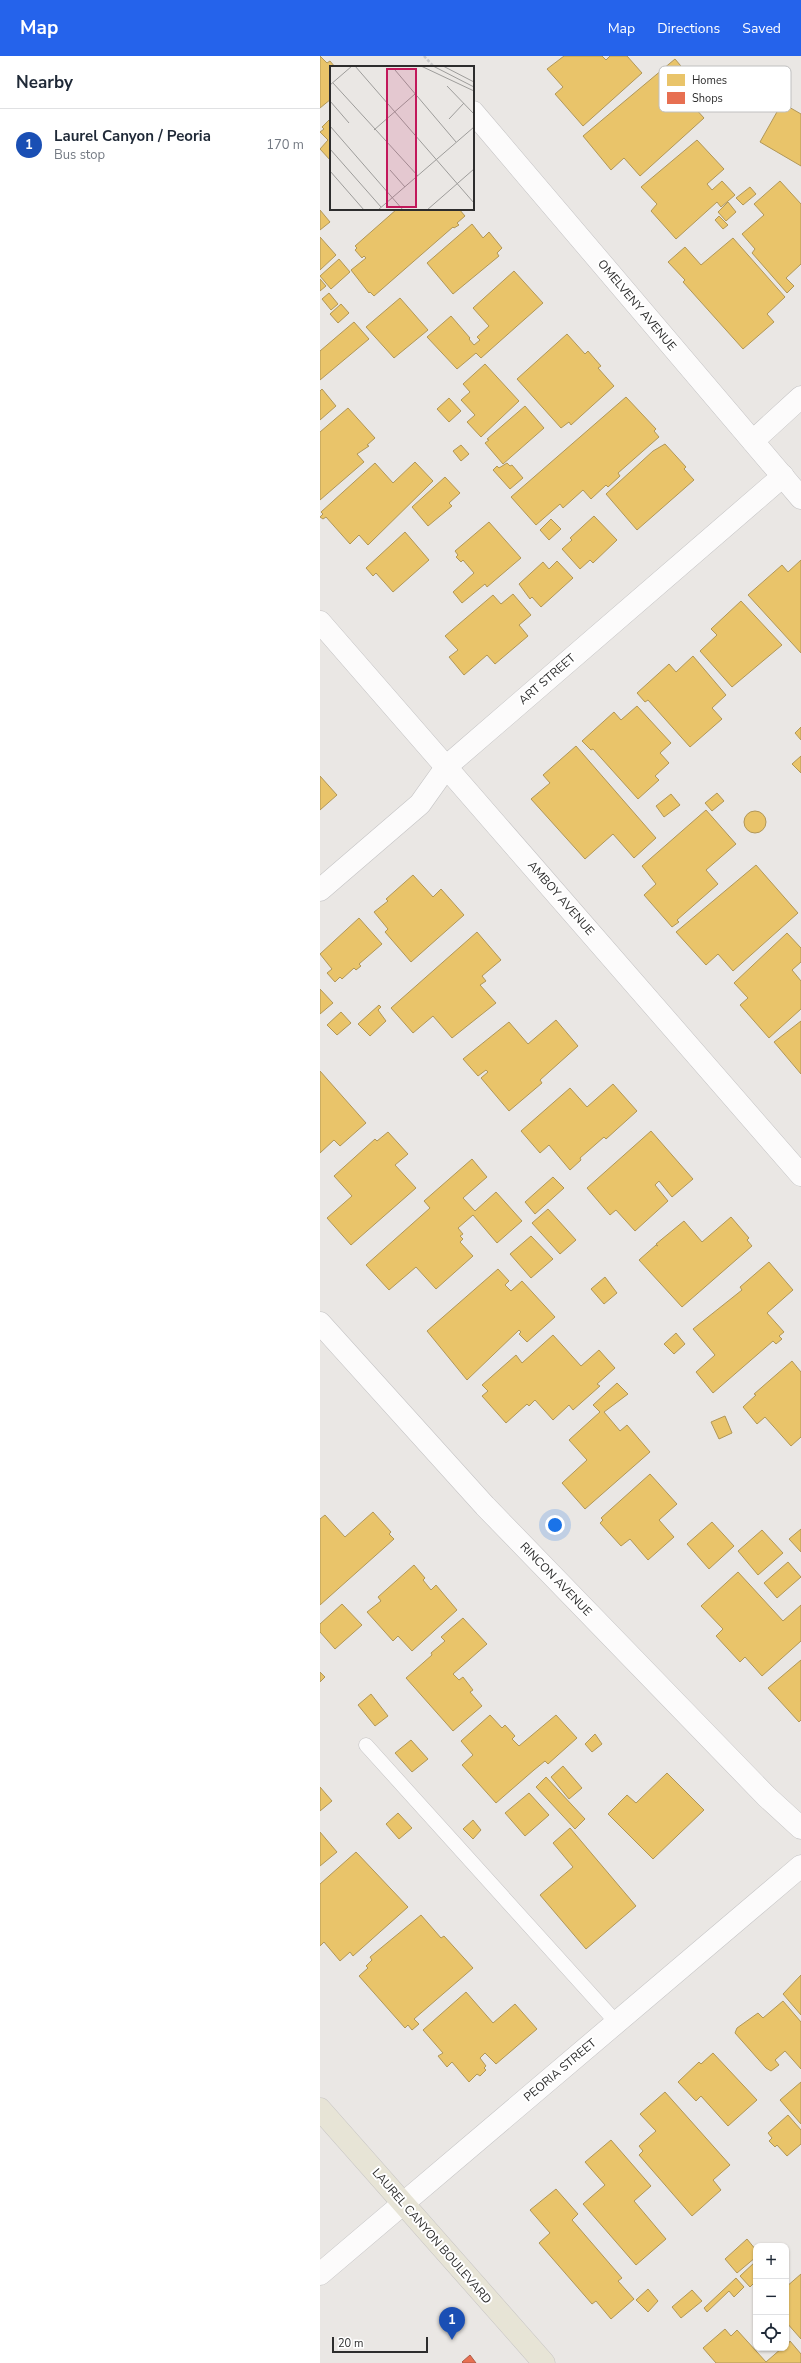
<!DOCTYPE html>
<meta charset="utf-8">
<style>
:root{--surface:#fff;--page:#f2f2f3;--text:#1f2937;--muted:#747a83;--line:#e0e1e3;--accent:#2563eb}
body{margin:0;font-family:"Nunito Sans",sans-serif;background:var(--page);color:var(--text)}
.controls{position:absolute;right:12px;bottom:12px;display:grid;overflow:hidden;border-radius:8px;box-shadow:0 1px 3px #0004}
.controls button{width:36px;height:36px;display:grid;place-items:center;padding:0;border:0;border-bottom:1px solid var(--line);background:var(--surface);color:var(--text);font:20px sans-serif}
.scale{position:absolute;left:12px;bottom:10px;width:96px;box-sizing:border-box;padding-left:4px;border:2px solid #2d2d2d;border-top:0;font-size:11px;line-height:14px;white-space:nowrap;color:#2d2d2d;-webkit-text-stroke:3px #fff;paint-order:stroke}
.you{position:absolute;left:235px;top:1469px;width:14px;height:14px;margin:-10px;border:3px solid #fff;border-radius:50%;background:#1a73e8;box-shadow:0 0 0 6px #1a73e833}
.badge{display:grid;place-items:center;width:26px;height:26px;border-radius:50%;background:var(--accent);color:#fff;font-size:13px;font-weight:700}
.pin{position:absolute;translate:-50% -33px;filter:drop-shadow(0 1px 2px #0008)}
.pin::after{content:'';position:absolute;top:21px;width:14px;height:12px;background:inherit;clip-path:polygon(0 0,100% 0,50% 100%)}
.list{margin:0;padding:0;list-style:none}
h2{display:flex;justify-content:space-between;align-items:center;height:52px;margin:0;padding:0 16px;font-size:17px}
h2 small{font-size:13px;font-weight:400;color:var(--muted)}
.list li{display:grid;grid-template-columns:26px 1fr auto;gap:12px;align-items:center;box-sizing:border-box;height:72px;padding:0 16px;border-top:1px solid var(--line)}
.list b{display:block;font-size:15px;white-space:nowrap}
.list p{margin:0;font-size:13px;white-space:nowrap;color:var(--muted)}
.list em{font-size:13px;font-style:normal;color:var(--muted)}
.icon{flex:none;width:22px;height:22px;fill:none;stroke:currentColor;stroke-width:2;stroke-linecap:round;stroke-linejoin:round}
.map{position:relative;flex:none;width:481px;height:2307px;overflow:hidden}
header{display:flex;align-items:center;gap:24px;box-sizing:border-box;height:56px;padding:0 20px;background:var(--accent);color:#fff}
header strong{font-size:19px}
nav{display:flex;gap:22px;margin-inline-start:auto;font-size:14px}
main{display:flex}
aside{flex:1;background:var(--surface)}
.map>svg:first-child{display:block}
.homes{fill:#e9c46a;stroke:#b19758}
.shops{fill:#e76f51;stroke:#af5b46}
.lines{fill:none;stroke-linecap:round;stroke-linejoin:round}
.lane-casing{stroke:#c4c3c4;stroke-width:15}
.street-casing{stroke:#c4c3c4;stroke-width:23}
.secondary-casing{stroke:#c4c3c4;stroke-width:23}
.primary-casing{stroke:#c6c4c3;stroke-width:23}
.path{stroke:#c8c8c8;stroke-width:2.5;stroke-dasharray:3 2;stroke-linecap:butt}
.lane{stroke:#fcfbfb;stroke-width:14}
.street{stroke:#fcfbfb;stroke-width:22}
.secondary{stroke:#fcfbfb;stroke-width:22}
.primary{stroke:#e7e4d6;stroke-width:22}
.labels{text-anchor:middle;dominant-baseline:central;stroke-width:4;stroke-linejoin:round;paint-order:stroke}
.street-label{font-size:12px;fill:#2d2d2d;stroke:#fff}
.inset-road{fill:none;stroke:#9e9d9b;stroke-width:1}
.view{fill:#c2185b;fill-opacity:0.15;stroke:#c2185b;stroke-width:2}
.inset-edge{fill:none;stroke:#2d2d2d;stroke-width:2}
.key{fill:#fff;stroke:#c0c0c0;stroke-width:1}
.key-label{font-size:11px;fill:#2d2d2d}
</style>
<header>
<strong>Map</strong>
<nav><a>Map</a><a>Directions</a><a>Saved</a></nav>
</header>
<main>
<aside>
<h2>Nearby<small></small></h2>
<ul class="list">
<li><span class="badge" style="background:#1a4fb4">1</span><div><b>Laurel Canyon / Peoria</b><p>Bus stop</p></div><em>170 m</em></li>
</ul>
</aside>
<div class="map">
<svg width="481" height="2307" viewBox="0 0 481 2307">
<rect width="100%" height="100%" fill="#eae7e4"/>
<g class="homes">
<path d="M 0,0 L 7,7 L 10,5 L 15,11 L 11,11 L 11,43 L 0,52 Z"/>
<path d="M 244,0 L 282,0 L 286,4 L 290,0 L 307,0 L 322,17 L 263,70 L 235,38 L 243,31 L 227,13 Z"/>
<path d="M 355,3 L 366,16 L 353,28 L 384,62 L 320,120 L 304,102 L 291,114 L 263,80 Z"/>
<path d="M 462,47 L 481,58 L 481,110 L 440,86 Z"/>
<path d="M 11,62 L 11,105 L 0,93 L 8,84 L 0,76 L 4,73 L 2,71 Z"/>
<path d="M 377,84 L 404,113 L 387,128 L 392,134 L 402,125 L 415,139 L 401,151 L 397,146 L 356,183 L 331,155 L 337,148 L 321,131 Z"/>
<path d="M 460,125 L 481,148 L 481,208 L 466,222 L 474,230 L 467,237 L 432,197 L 435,193 L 422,178 L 444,159 L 434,148 Z"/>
<path d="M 430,131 L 436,138 L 423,149 L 416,142 Z"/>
<path d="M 408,146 L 416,156 L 406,165 L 398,156 Z"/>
<path d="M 77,153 L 139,153 L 145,160 L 137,167 L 139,169 L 134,172 L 133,171 L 54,240 L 50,236 L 49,237 L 31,214 L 46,202 L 44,200 L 42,202 L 35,194 L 37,192 L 35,190 Z"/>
<path d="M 0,154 L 10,166 L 0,174 Z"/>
<path d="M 399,160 L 408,169 L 403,173 L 395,164 Z"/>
<path d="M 152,168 L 163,182 L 169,176 L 182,192 L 177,197 L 179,200 L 133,238 L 107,207 Z"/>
<path d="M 0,181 L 16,199 L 0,214 Z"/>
<path d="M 413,182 L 465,241 L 447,258 L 454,266 L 423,293 L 363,226 L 365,224 L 348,206 L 365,191 L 381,209 Z"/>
<path d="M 19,203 L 30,216 L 11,233 L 0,220 Z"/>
<path d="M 194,215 L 223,247 L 161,302 L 156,297 L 137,313 L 107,281 L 131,260 L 150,282 L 149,283 L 154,289 L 160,284 L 157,281 L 169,270 L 153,252 Z"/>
<path d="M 0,223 L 6,230 L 0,235 Z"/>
<path d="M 9,237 L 18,248 L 11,254 L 2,243 Z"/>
<path d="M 80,242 L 108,274 L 74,302 L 46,271 Z"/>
<path d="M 21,248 L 29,257 L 18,267 L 10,258 Z"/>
<path d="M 34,266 L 49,283 L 0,324 L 0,295 Z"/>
<path d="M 247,278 L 265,298 L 268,295 L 281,310 L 278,312 L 294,330 L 251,369 L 249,366 L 241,372 L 197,323 Z"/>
<path d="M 165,308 L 199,345 L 161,381 L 147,366 L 155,359 L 141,344 L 150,336 L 143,328 Z"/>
<path d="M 2,333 L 16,350 L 0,364 L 0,335 Z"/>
<path d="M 306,341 L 336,373 L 334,375 L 339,381 L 298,417 L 300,420 L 288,431 L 286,429 L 271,443 L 263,434 L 243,452 L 240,448 L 216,469 L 191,441 Z"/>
<path d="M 129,342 L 141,355 L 129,366 L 117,353 Z"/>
<path d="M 205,350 L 224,372 L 183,408 L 165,387 L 169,384 L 167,383 Z"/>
<path d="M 28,352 L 55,382 L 47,389 L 49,390 L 37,398 L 44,406 L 0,444 L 0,376 Z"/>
<path d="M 345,388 L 366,411 L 364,413 L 374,424 L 317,474 L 286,438 L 333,395 Z"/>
<path d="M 141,389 L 149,398 L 141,405 L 133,395 Z"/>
<path d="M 95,406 L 113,425 L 48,489 L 39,479 L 30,488 L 6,461 L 3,463 L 0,461 L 3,458 L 1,456 L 55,407 L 73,427 Z"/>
<path d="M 187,407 L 190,410 L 192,409 L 203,422 L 190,433 L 173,414 L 177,410 L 179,412 Z"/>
<path d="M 125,421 L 140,437 L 129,447 L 132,450 L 108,470 L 92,451 Z"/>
<path d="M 274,460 L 297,484 L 273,507 L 270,504 L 260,513 L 242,493 L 252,484 L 250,482 Z"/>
<path d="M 231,463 L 241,473 L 229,484 L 220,474 Z"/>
<path d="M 169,466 L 201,502 L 167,531 L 165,528 L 142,547 L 133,536 L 154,517 L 143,504 L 141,506 L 136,501 L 138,499 L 135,495 Z"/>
<path d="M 85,476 L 109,504 L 73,536 L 56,517 L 53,520 L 46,512 Z"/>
<path d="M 481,504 L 481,597 L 428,539 L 462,509 L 468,516 Z"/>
<path d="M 237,505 L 253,522 L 221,551 L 212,541 L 210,543 L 199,528 L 223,506 L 229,513 Z"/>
<path d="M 193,538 L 211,559 L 199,569 L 208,580 L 175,608 L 167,599 L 144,619 L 129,601 L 138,594 L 125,580 L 173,539 L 181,548 Z"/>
<path d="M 421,545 L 462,589 L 412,631 L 380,595 L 397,579 L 391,573 Z"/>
<path d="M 373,600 L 406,639 L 392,652 L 402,663 L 370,691 L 328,644 L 325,646 L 317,637 L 349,608 L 356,616 Z"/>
<path d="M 317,650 L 351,687 L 340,697 L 349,707 L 335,720 L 339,724 L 318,743 L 273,693 L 271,694 L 262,685 L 294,656 L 301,664 Z"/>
<path d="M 481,671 L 481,684 L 475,677 Z"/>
<path d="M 256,690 L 336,782 L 314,802 L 293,778 L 265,803 L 211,743 L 230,727 L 223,719 Z"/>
<path d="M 481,700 L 481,717 L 472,708 Z"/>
<path d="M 0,720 L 17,739 L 0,754 Z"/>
<path d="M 397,737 L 404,745 L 392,755 L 385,747 Z"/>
<path d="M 351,738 L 360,749 L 344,761 L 336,750 Z"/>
<path d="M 386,754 L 416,788 L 386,814 L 398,828 L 357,864 L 359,866 L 352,871 L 324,839 L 336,828 L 322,810 Z"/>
<circle cx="435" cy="766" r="11"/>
<path d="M 436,809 L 478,857 L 413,915 L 398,898 L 386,909 L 356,876 Z"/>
<path d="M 93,819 L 113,841 L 121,833 L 144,859 L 91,906 L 65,876 L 68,873 L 54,856 L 68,845 L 66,843 Z"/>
<path d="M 39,862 L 62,888 L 39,908 L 41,910 L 36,914 L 34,912 L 22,923 L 20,921 L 15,926 L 7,917 L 12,913 L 0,898 Z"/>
<path d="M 157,876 L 181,904 L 162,920 L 166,925 L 160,929 L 176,947 L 132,982 L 113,960 L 93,977 L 71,952 Z"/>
<path d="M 467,877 L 481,892 L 481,906 L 472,914 L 481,925 L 481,953 L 449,982 L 420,949 L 428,942 L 414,927 Z"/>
<path d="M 0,933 L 13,947 L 0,958 Z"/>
<path d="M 59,949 L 61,951 L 58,954 L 66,965 L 50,980 L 38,968 Z"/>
<path d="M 21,956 L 31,967 L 17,979 L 7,969 Z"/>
<path d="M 236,964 L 258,990 L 220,1024 L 222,1027 L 189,1055 L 161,1022 L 168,1016 L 166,1014 L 158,1020 L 143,1003 L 189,966 L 208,988 Z"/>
<path d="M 481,965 L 481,1018 L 454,986 Z"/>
<path d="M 0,1015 L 46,1067 L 20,1090 L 14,1084 L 0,1097 Z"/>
<path d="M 293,1028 L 317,1055 L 286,1083 L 284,1081 L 260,1102 L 261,1104 L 250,1114 L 229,1089 L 220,1097 L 201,1075 L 250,1032 L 267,1051 Z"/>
<path d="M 331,1075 L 373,1123 L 352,1141 L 339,1125 L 335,1129 L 348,1145 L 315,1175 L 296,1154 L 290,1159 L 267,1132 Z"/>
<path d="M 68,1076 L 88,1098 L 75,1109 L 96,1132 L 31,1189 L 7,1162 L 32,1140 L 14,1120 L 55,1083 L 57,1085 Z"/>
<path d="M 152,1103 L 167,1121 L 143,1142 L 155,1155 L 176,1136 L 202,1165 L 177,1187 L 153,1159 L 138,1172 L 143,1178 L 140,1180 L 143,1183 L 140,1186 L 153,1200 L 116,1233 L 96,1211 L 69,1234 L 46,1209 L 110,1152 L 104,1145 Z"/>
<path d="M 233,1121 L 244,1132 L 215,1158 L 205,1146 Z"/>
<path d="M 228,1153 L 256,1184 L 240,1198 L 212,1167 Z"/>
<path d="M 411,1161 L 429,1182 L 427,1184 L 432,1190 L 362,1251 L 319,1204 L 336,1189 L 338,1190 L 336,1188 L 364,1165 L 382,1186 Z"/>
<path d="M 211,1180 L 233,1203 L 211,1222 L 190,1198 Z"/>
<path d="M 449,1206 L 473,1234 L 447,1257 L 464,1276 L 459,1280 L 462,1283 L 456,1288 L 453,1285 L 393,1337 L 376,1316 L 395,1299 L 373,1273 L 422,1234 L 420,1231 Z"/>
<path d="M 178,1213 L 189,1225 L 185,1229 L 191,1235 L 202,1225 L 235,1261 L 207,1286 L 199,1278 L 201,1276 L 199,1274 L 147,1324 L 107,1275 Z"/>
<path d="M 285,1221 L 297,1237 L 284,1248 L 271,1233 Z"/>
<path d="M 356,1277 L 365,1288 L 354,1298 L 344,1288 Z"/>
<path d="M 233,1279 L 261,1310 L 279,1294 L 295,1312 L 277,1328 L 280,1330 L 253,1354 L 249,1349 L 233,1364 L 215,1344 L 209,1350 L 207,1348 L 186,1367 L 162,1340 L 168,1335 L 162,1329 L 196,1299 L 202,1307 Z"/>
<path d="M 472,1305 L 481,1316 L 481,1381 L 471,1390 L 445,1361 L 437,1368 L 423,1351 L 436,1339 L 434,1338 Z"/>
<path d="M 297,1327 L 308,1338 L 284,1356 L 300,1375 L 307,1369 L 330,1396 L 265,1453 L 242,1427 L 267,1404 L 249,1384 L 280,1356 L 273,1349 Z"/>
<path d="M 405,1360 L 412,1377 L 399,1383 L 391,1366 Z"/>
<path d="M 330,1418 L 357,1448 L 339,1464 L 354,1481 L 328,1504 L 310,1483 L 301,1490 L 280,1467 L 283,1464 L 281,1462 Z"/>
<path d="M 53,1456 L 71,1476 L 69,1478 L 74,1483 L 0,1549 L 0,1463 L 5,1459 L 25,1481 Z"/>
<path d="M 392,1466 L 414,1490 L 389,1513 L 367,1488 Z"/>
<path d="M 481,1473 L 481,1496 L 469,1483 Z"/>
<path d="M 442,1474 L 463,1497 L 438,1519 L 418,1495 Z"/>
<path d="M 468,1506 L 481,1521 L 457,1542 L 444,1527 Z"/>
<path d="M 94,1509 L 105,1522 L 103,1524 L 111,1534 L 116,1529 L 137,1554 L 92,1595 L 78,1580 L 73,1585 L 47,1556 L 61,1545 L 58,1541 Z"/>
<path d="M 418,1516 L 463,1565 L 481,1549 L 481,1585 L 442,1620 L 425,1601 L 420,1606 L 396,1580 L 403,1573 L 381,1550 Z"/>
<path d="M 22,1548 L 42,1569 L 15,1593 L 0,1576 L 0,1568 Z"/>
<path d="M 143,1562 L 167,1588 L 133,1618 L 139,1624 L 143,1621 L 153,1634 L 150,1636 L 162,1650 L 133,1675 L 86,1622 L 112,1599 L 111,1597 L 125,1585 L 121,1581 Z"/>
<path d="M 481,1604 L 481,1664 L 479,1666 L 448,1632 Z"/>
<path d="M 0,1616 L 5,1621 L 0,1626 Z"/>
<path d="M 51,1638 L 68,1660 L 55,1670 L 38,1649 Z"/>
<path d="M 170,1659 L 182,1672 L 185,1669 L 195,1680 L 192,1683 L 199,1690 L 236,1659 L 257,1682 L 228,1708 L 225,1705 L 214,1714 L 176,1747 L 142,1709 L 153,1699 L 141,1685 Z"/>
<path d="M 275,1678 L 282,1688 L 272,1696 L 265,1688 Z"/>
<path d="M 91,1684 L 108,1703 L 92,1716 L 75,1697 Z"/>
<path d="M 243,1710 L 262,1732 L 249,1743 L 231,1721 Z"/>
<path d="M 347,1717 L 384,1754 L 333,1803 L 288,1758 L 307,1739 L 316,1747 Z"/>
<path d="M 226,1721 L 265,1763 L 255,1773 L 216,1731 Z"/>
<path d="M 0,1731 L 12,1745 L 0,1755 Z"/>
<path d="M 209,1737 L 229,1759 L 205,1780 L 185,1757 Z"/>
<path d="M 78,1757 L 92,1772 L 79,1783 L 66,1768 Z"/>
<path d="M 153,1764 L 161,1774 L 153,1783 L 143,1773 Z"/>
<path d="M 250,1772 L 316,1850 L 266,1893 L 220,1839 L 253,1811 L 233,1787 Z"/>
<path d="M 0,1776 L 17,1796 L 0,1810 Z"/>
<path d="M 36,1796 L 88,1851 L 33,1900 L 30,1896 L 20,1905 L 4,1886 L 0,1890 L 0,1828 Z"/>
<path d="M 101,1859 L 121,1882 L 124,1880 L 153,1912 L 94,1963 L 99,1968 L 92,1974 L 88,1969 L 85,1972 L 39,1920 L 48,1912 L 46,1910 L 52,1904 L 50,1901 Z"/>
<path d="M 481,1919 L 481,1959 L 463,1938 Z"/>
<path d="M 146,1936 L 173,1967 L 195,1948 L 217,1973 L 176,2008 L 165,1997 L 160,2002 L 166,2010 L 164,2012 L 166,2014 L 160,2020 L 157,2018 L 149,2026 L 132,2006 L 127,2011 L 118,2000 L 123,1997 L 103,1974 Z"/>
<path d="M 463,1945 L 481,1966 L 481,2013 L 465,1995 L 455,2004 L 459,2009 L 451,2015 L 446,2012 L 415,1977 L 417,1972 L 438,1957 L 443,1962 Z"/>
<path d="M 393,1997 L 437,2044 L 408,2070 L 381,2040 L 376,2045 L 358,2026 L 379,2006 L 381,2008 Z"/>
<path d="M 481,2026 L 481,2068 L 460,2044 Z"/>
<path d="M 345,2036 L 410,2109 L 393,2124 L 401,2134 L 372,2160 L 319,2099 L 323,2095 L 319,2090 L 336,2075 L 320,2058 Z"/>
<path d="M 468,2059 L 481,2074 L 481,2088 L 467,2100 L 457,2089 L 455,2091 L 449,2085 L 452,2082 L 448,2077 Z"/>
<path d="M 291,2084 L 331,2130 L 314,2145 L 346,2183 L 316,2209 L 263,2148 L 285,2129 L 265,2106 Z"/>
<path d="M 236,2133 L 258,2158 L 252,2164 L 302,2222 L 298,2225 L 314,2243 L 291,2263 L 276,2245 L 272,2248 L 219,2187 L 230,2177 L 210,2154 Z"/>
<path d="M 427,2183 L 436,2194 L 436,2201 L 417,2217 L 405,2203 Z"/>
<path d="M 435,2206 L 436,2225 L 430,2231 L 420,2220 Z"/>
<path d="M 481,2218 L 481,2283 L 466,2266 L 466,2231 Z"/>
<path d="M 416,2222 L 424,2231 L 414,2241 L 409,2235 L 387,2256 L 384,2252 Z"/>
<path d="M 328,2233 L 338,2245 L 328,2256 L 316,2244 Z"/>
<path d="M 372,2234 L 382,2245 L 361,2262 L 352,2251 Z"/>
<path d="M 405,2273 L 411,2280 L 417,2274 L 446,2306 L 462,2292 L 466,2292 L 470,2285 L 481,2298 L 481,2307 L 396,2307 L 383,2292 Z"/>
</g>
<path class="shops" d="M 150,2299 L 156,2307 L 143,2307 L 142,2306 Z"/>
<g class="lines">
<g class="lane-casing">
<path id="lane" d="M 46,1689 L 296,1966"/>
</g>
<g class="street-casing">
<g id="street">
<path d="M 153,56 L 481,442"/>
<path d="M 433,385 L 481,341"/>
<path d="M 0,566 L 481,1119"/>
<path d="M 0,834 L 100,748 L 127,710 L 463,420"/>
<path d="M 0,1267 L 165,1450 L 447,1741 L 481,1772"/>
</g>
</g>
<g class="secondary-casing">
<path id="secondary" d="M 0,2218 L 481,1810"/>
</g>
<g class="primary-casing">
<path id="primary" d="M 0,2053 L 224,2307"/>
</g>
<path class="path" d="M 104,0 L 114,11"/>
<use href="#lane" class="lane"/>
<use href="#street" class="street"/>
<use href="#secondary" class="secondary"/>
<use href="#primary" class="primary"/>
</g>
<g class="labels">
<g class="street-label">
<text transform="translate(317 249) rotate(50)">OMELVENY AVENUE</text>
<text transform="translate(227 623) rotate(-41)">ART STREET</text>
<text transform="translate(241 842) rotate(49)">AMBOY AVENUE</text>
<text transform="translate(236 1523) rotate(46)">RINCON AVENUE</text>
<text transform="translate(240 2014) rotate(-40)">PEORIA STREET</text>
<text transform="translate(112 2180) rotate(49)">LAUREL CANYON BOULEVARD</text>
</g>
</g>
<g transform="translate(10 10)">
<rect width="144" height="144" fill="#eae7e4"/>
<path class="inset-road" d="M 25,0 L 144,137M 91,0 L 144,25M 103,0 L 144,21M 113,0 L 144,16M 65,4 L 126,76M 3,17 L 88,110M 0,19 L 22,0M 117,20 L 144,48M 0,35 L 19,57M 119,53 L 134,37M 0,60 L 73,144M 44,64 L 85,28M 0,83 L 51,141M 60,104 L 75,121M 0,105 L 34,144M 48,144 L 144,61M 97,144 L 144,103"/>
<path class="view" d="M 57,3 L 86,3 L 86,141 L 57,141 Z"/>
<rect width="144" height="144" class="inset-edge"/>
</g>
<rect x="339" y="10" width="132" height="46" rx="6" class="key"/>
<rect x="347" y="18" width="18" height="12" fill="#e9c46a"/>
<rect x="347" y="36" width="18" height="12" fill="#e76f51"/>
<g class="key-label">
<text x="372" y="28">Homes</text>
<text x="372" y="46">Shops</text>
</g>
</svg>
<div class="controls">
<button>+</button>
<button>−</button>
<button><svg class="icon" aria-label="locate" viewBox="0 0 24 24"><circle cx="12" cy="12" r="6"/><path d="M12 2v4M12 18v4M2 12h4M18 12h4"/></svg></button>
</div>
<div class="scale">20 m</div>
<div class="you"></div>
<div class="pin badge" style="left:132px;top:2284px;background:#1a4fb4">1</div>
</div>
</main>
